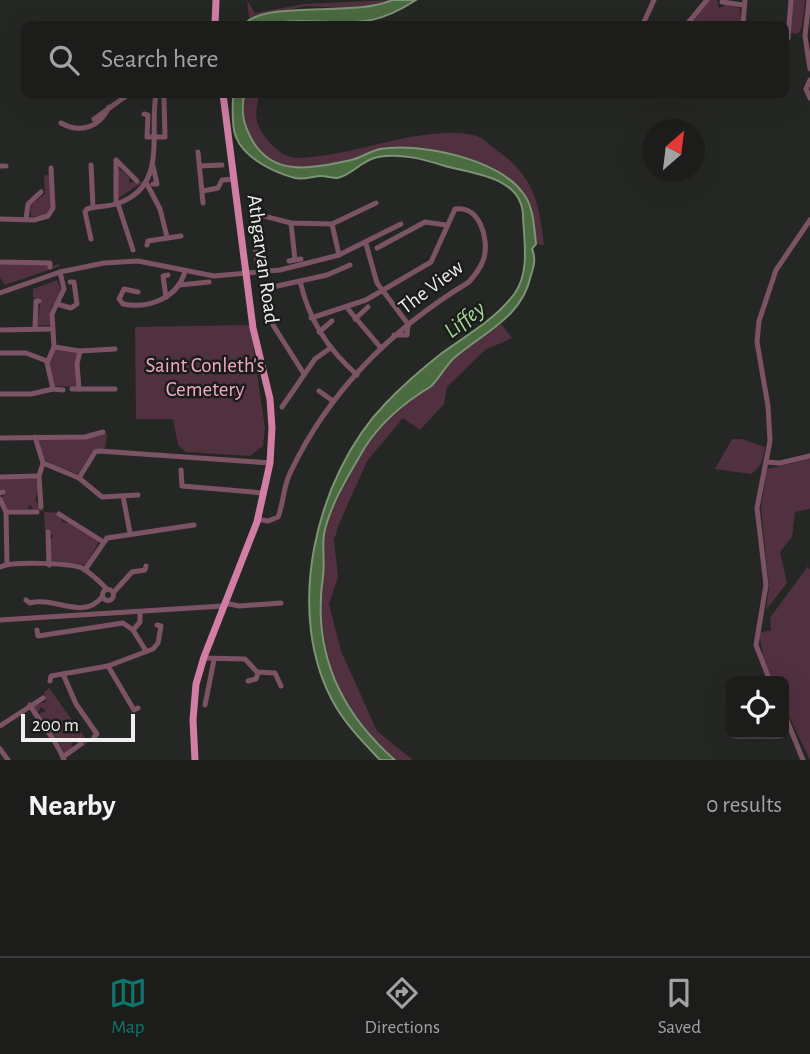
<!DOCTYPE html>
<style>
:root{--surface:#1c1d1b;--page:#292a28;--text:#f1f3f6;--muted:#a0a2a3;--line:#3a3b3a;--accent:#0f766e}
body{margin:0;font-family:"Alegreya Sans",sans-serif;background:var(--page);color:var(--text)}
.controls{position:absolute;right:21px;bottom:21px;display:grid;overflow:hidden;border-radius:10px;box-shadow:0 7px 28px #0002}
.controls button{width:63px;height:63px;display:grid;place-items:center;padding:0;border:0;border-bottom:2px solid var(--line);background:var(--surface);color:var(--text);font:35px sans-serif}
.compass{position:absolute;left:642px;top:119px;width:63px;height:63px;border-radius:50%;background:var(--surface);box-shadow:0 7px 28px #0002;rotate:28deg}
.scale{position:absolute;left:21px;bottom:18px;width:114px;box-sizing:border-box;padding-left:7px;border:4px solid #eeefee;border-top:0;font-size:19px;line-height:24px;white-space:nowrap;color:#eeefee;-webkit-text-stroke:5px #1b1d1b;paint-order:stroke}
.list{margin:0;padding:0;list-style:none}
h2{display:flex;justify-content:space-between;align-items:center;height:91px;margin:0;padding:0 28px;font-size:30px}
h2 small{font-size:23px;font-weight:400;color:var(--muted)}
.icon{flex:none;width:38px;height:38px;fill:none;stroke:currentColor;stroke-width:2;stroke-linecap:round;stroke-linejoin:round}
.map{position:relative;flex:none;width:810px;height:760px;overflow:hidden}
.search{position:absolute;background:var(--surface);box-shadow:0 7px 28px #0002;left:21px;right:21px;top:21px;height:77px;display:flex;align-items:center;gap:18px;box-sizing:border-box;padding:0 24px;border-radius:10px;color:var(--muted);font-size:26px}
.sheet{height:196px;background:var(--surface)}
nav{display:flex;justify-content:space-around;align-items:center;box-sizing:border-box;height:98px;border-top:2px solid var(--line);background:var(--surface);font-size:19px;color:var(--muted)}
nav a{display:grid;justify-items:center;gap:4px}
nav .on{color:var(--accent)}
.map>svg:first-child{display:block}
.green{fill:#51303f}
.water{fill:#4b6b41;stroke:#7c9375;stroke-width:2}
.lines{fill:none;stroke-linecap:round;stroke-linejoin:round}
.minor{stroke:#7c5365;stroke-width:5}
.major{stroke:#d27ea4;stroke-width:7}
.labels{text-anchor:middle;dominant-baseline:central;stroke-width:5;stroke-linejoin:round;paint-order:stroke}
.street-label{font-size:21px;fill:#eeefee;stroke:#1b1d1b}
.park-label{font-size:21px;fill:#f5a5c8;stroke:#1b1d1b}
.water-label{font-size:23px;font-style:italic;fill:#a5d795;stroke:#1b1d1b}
</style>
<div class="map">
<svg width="810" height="760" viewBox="0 0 810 760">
<rect width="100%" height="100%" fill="#252724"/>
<g class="green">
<path d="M 247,0 L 255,13 L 304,4 L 392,0 L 359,9 L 306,6 L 249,19 Z"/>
<path d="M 709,0 L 717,0 L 719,8 L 726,5 L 740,8 L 741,23 L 705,24 L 699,21 L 698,24 L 690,24 Z"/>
<path d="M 792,0 L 805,0 L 802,27 L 798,34 L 791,33 Z"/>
<path d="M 244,95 L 259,95 C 258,102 255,114 257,121 C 260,134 276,152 288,156 C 298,160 310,157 320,156 C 370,150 423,126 473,135 C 481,136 489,144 495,149 C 533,175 539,200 544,245 L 536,244 L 528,201 L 483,165 L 428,149 L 380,149 L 352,160 L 301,169 L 272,162 L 261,156 L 245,128 L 241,115 Z"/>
<path d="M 118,168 L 129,177 L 129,182 L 143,182 L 117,199 Z"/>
<path d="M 50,174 L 51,205 L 47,215 L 31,217 L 30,205 L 45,194 L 44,176 Z"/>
<path d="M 0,264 L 46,264 L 52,267 L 58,264 L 60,266 L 5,285 L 0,278 Z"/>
<path d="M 57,280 L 61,290 L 51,309 L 50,325 L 37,326 L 41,298 L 33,298 L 33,289 Z"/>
<path d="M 501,324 L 512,338 L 485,350 L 447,387 L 444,404 L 420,430 L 403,418 L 367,461 L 339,524 L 334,540 L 338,577 L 329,604 L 341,651 L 377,731 L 413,760 L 398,760 L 372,740 L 339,693 L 329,669 L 319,603 L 324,537 L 329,515 L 364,449 L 383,424 L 414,394 L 431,387 L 452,359 Z"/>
<path d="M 250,325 L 265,428 L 263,446 L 250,456 L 186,452 L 178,445 L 173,419 L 136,419 L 135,327 Z"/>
<path d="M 55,350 L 77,353 L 76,387 L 54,386 L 49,363 Z"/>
<path d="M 107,433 L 105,449 L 93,450 L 78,474 L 52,465 L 42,457 L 38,440 C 64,437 82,440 107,433 Z"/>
<path d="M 732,439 L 742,439 L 765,447 C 763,458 762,468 751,474 L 715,469 Z"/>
<path d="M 810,459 L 810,509 L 795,512 L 792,537 L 780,552 L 787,583 L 766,610 L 769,587 L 761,508 L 767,469 Z"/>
<path d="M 0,479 L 36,479 L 39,488 L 35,500 L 45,512 L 61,513 L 62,522 L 69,523 L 100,540 L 86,565 L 51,561 L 50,541 L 53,536 L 45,531 L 44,511 L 32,509 L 31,505 L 27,509 L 7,509 L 2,498 L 4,494 L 0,490 Z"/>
<path d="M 808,566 L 810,570 L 810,760 L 784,706 L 784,681 L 773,681 L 764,660 L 759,633 L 771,630 L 770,618 Z"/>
<path d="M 49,688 L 88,742 L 84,746 L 74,741 L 71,744 L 73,747 L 65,754 L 58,740 L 37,715 L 46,711 L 41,707 L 37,713 L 34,705 L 46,702 L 44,692 Z"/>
</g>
<g class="water">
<path d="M 392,0 L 416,0 C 370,30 351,21 300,21 C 281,21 263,25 245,24 C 265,0 357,17 392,0 Z"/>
<path d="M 233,95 L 244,95 C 241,113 243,123 252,140 C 274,178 313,168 351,160 C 361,158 370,151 380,149 C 420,142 498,159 523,193 C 534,207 534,228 536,244 L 532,249 C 536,258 534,266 531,275 C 522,318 484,332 454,358 C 446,365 436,383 430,387 C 405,402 382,421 365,447 C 350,473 330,504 324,534 C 322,547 325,562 323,576 C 312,651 339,711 395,760 L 380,760 C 365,744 348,727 336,707 C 282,616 315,476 386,403 C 403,385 423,368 442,353 C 467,335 496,319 515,293 C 530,271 524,241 523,216 C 522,176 472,174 445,166 C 423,159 401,153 378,157 C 361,160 353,175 337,178 C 332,178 326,176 321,176 C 313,176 304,180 295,178 C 275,173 244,158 236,137 C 231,125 233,107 233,95 Z"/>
</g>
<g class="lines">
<g class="minor">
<path d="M 809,0 L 805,36 L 810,69"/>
<path d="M 722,2 L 743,5"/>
<path d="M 643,24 L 654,0"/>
<path d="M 687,24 L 707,0"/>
<path d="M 743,24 L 745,0"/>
<path d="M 788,38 L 791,0"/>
<path d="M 810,80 L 806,89 L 810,98"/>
<path d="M 144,114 L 148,115 L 147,137 L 165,137 L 164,99"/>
<path d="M 94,119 L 129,94"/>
<path d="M 61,123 C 81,134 100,127 109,107"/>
<path d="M 198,152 L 203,203"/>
<path d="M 91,165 L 93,207"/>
<path d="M 0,166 L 6,166"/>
<path d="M 153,166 L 157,184 L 153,184"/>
<path d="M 200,166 L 222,165"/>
<path d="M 147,184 L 160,209 L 167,237"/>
<path d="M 203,191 L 218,188 L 222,180 L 234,179"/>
<path d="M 116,204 L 116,160 L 137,181"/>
<path d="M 118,204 L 133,250"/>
<path d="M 0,219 L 34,220 L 48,216 L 53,208 L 51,168"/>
<path d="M 26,219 L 28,204 L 41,192"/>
<path d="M 291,223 L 295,260"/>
<path d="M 332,224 L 339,255"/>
<path d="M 91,239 L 85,212 L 87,209 C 97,206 108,207 119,203 C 168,185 149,134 156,94"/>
<path d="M 366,244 L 377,283 L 408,324"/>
<path d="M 147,245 L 148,241 L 181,236"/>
<path d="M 377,248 L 425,222 L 446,225"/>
<path d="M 289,261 L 301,259"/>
<path d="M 0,262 L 50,263 L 50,267"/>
<path d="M 257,263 L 252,213 L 291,223 L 332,224 L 376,203"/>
<path d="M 60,272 L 64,289 L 52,314 L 54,347 L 47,363 L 53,389 L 63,390"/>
<path d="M 300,281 C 309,320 327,348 357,375"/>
<path d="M 180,285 L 209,282"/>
<path d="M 138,292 L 124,289 L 119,299 L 123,304 C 149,309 178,298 185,271"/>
<path d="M 0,293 L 60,272 L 104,263 L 138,261 L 214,276 L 280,270 L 339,255 L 401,224"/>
<path d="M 166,297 L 163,276 L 168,275"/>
<path d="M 57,304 L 71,308 L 77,304 L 74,282 L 70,282"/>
<path d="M 348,309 L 381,348"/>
<path d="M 355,319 L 368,307"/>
<path d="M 35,329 L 36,301 L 39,301"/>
<path d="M 0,330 L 52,329"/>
<path d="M 319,332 L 332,321"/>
<path d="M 394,335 L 407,335 L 408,325"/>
<path d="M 54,347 L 80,351 L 115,349"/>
<path d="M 0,353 L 26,353 L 47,361"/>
<path d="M 304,374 L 273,325 L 264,289 L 327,275 L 350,265"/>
<path d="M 72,389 L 115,389"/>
<path d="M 79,389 L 77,364 L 80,351"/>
<path d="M 319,391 L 333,401"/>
<path d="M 0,394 L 31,394 L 53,389"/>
<path d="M 282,407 L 315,359 L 329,349"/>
<path d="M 35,437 L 43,463 L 79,478 L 102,497 L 138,495"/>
<path d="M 0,438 L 85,437 L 103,432"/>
<path d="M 766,462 L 780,463 L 810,456"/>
<path d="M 181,470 L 182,486 L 264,493"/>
<path d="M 0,477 L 39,476"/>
<path d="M 79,478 L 95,452 L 99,451 L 270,463"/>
<path d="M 0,493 L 3,492"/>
<path d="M 123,496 L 130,533"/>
<path d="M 0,499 L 6,512 L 7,564"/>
<path d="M 41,507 L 39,476 L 43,463"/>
<path d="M 6,512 L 37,512"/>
<path d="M 59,514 L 102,541"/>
<path d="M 257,519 L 268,521 L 278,517 C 284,502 283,486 291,471 C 330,390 393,328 469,282 C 475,275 481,268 484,258 C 489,239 480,205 455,209 L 431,262 L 366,300 L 311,318"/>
<path d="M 48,532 L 49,565"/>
<path d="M 0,567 C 12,561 69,563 82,568 C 91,573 100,582 107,589"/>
<path d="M 85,570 L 107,538 L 194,525"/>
<circle cx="108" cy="595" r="5.5"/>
<path d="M 113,593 L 132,572 L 145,570 L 146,566"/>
<path d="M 26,600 L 30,603 C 55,596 83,621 102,597"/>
<path d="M 225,603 L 239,606 L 281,603"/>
<path d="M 0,620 L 223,606"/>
<path d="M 37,630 L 38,636 L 123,623 L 133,630 L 146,651"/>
<path d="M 133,630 L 140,622 L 140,612"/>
<path d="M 203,658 L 245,659 L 257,672 L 275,673 L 281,686"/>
<path d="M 108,666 L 134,710 L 138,708"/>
<path d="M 63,674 L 76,704 L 97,734 L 94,737"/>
<path d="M 50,681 L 51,676 L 108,666 L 153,649 L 158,643 L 161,626 L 157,625"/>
<path d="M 248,681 L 256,679 L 258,673"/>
<path d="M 770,681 L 756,645 L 766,585 L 757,508 L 770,441 L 768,406 L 757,342 L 759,321 L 776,270 L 810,220"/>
<path d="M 30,705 C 41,725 56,738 64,760"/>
<path d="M 205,705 L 214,660"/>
<path d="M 784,713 L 803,760"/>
<path d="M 0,726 L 43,698"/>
<path d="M 0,749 L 8,760"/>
<path d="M 63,757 L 81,744"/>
</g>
<g class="major">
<path d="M 215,24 L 216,0"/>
<path d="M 195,760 L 193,720 L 196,684 L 204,657 L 257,522 L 270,463 L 272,428 L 270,399 L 253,328 L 223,94"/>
</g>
</g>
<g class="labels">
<g class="street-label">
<text transform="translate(263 259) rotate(82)">Athgarvan Road</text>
<text transform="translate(431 287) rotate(-37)">The View</text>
</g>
<g class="park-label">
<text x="205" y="365">Saint Conleth's<tspan x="205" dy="24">Cemetery</tspan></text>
</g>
<g class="water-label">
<text transform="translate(465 320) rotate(-38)">Liffey</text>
</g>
</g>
</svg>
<div class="controls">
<button><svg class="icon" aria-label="locate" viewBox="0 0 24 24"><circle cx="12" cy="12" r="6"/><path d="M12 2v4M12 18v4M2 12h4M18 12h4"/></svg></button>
</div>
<svg class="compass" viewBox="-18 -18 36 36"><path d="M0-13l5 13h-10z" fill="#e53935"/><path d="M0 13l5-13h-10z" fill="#a0a2a3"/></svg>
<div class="scale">200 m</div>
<div class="search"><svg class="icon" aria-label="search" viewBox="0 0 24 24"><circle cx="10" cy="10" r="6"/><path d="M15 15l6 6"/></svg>Search here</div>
</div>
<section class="sheet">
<h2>Nearby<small>0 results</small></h2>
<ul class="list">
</ul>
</section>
<nav>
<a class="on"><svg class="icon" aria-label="map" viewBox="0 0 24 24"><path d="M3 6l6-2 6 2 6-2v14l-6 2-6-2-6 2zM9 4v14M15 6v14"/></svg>Map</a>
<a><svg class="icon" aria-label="directions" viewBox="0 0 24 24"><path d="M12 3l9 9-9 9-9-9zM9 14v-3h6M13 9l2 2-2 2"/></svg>Directions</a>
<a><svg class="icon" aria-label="saved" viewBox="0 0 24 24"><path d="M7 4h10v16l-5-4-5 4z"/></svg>Saved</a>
</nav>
